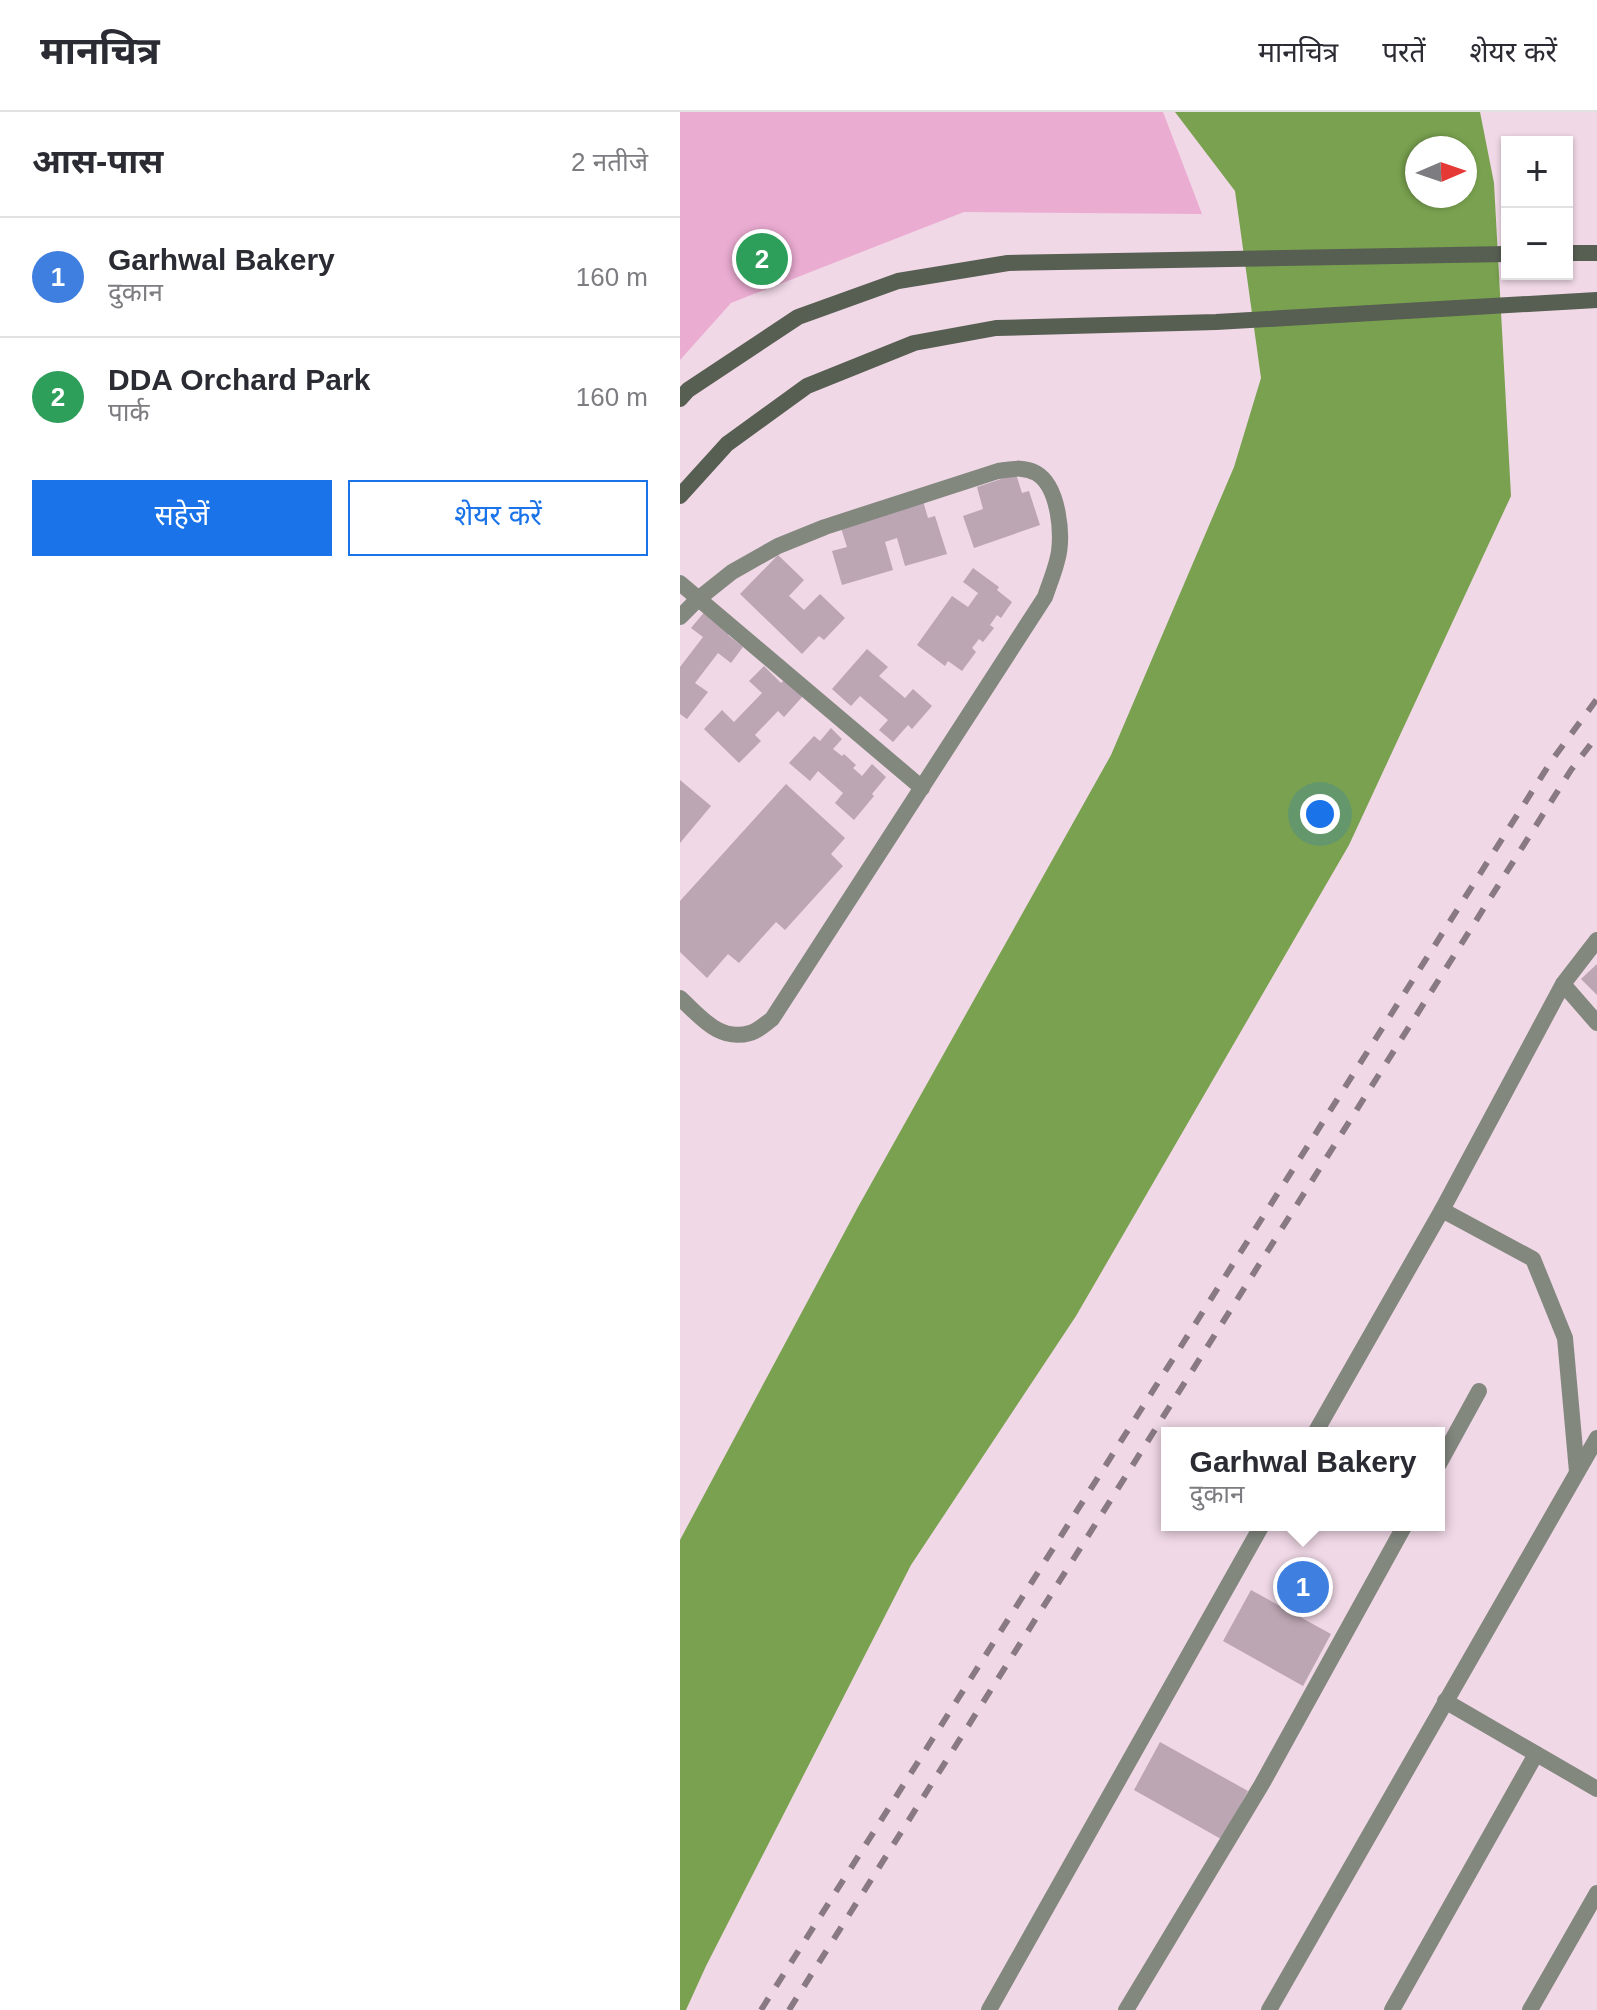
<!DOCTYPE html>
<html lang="hi">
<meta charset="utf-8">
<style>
:root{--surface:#fff;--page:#f2f2f3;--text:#2b2b33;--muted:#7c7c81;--line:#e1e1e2;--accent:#1a73e8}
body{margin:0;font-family:Helvetica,"Noto Sans Devanagari",sans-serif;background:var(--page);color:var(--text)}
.controls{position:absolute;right:24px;top:24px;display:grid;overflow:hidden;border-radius:0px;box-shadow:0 2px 6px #0004}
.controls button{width:72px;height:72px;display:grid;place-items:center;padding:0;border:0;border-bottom:2px solid var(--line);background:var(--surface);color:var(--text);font:40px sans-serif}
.compass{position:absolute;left:725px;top:24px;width:72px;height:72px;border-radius:50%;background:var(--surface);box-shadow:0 2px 6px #0004;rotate:88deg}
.you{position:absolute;left:640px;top:702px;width:28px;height:28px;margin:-20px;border:6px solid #fff;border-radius:50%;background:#1a73e8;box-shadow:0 0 0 12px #1a73e833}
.badge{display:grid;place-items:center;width:52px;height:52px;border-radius:50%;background:var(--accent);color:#fff;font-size:26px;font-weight:700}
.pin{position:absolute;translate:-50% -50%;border:4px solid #fff;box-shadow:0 2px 8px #0006}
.popup{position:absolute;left:481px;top:1315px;width:284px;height:104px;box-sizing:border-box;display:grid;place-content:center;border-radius:0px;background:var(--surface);filter:drop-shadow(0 2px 6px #0005);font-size:26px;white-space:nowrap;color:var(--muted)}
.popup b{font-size:30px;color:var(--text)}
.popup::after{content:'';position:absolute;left:50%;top:100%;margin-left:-16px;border:16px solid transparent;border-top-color:var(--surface)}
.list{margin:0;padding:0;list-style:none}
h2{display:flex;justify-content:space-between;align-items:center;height:104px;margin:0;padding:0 32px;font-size:34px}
h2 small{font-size:26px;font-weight:400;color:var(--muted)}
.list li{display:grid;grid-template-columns:52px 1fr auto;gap:24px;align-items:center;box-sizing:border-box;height:120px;padding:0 32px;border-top:2px solid var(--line)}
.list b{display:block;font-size:30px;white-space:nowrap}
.list p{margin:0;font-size:26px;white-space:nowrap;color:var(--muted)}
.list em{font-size:26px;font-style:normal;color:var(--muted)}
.actions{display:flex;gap:16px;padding:24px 32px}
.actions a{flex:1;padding:18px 0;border:2px solid var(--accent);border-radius:0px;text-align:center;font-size:28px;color:var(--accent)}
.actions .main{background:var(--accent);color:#fff}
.map{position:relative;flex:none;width:917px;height:1898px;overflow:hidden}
header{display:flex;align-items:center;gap:48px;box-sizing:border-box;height:112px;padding:0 40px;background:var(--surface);border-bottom:2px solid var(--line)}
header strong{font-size:38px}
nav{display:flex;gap:44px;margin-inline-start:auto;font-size:28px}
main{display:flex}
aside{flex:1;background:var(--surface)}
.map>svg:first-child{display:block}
.green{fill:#ebacd2}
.water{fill:#79a14f;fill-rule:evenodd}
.building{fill:#bca6b3}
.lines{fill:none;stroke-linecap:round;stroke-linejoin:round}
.lane{stroke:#83887f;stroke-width:16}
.street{stroke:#83887f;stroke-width:16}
.secondary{stroke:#575e52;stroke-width:16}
.rail{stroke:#887982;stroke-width:6;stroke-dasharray:14 14;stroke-linecap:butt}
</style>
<header>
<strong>मानचित्र</strong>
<nav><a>मानचित्र</a><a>परतें</a><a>शेयर करें</a></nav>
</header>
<main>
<aside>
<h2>आस-पास<small>2 नतीजे</small></h2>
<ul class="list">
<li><span class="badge" style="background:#3f7fe0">1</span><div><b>Garhwal Bakery</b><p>दुकान</p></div><em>160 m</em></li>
<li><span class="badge" style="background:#2e9e5b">2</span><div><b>DDA Orchard Park</b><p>पार्क</p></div><em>160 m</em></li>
</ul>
<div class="actions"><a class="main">सहेजें</a><a>शेयर करें</a></div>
</aside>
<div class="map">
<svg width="917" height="1898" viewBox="0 0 917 1898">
<rect width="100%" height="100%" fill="#f0d8e6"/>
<path class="green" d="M 0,0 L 483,0 L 522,102 L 284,100 L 51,191 L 0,248 Z"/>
<path class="water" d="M 495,0 L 800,0 L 814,71 L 831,384 L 669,733 L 396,1204 L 231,1453 L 26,1854 L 6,1898 L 0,1898 L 0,1428 L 178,1095 L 431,643 L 554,355 L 581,266 L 555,79 ZM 737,36 L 785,36 L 785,84 L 737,84 Z"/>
<g class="building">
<path d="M 336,362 L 342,381 L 349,379 L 360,413 L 294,436 L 283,404 L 303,397 L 297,375 Z"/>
<path d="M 243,389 L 248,406 L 255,404 L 267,442 L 225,454 L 217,426 L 205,430 L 213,458 L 162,473 L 152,439 L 167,435 L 160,413 Z"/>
<path d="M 98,443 L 124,468 L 109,484 L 124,498 L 140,482 L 165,506 L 144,528 L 139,524 L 122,542 L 60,482 Z"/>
<path d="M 293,456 L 319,475 L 317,478 L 332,490 L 321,506 L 317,503 L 310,513 L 314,516 L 303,530 L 299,527 L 292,536 L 296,540 L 282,559 L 268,549 L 265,554 L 237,533 L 272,484 L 288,495 L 298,481 L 283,470 Z"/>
<path d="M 27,497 L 52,517 L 48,523 L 63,535 L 51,551 L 38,541 L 15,571 L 28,580 L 7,607 L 0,602 L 0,555 L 23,525 L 11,516 Z"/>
<path d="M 187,537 L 208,555 L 199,564 L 225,586 L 233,577 L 252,594 L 232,617 L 228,613 L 213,630 L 199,618 L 208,608 L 180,584 L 171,594 L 152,577 Z"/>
<path d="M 84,554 L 101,571 L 106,566 L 124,583 L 104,605 L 98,599 L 75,623 L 81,629 L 59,651 L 24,617 L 42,598 L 54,610 L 82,581 L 69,569 Z"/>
<path d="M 151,616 L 162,627 L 153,637 L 162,644 L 164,642 L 176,653 L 173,656 L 182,664 L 192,652 L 206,665 L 192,682 L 194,684 L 174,708 L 155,691 L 163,681 L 138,659 L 130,669 L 109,651 L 134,624 L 140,629 Z"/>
<path d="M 0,668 L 31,694 L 0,731 Z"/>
<path d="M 106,672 L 165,726 L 151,742 L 163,754 L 105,818 L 96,810 L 59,851 L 48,842 L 27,866 L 0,840 L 0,789 Z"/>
<path d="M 917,852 L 917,883 L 901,867 Z"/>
<path d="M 571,1478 L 651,1522 L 623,1574 L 543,1529 Z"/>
<path d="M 480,1630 L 568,1679 L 541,1727 L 454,1678 Z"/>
</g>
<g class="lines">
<g class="lane">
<path d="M 0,471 L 242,676"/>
<path d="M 0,505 L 18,487 L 52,460 L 98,434 L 145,415 L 318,359 C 332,357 343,354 356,361 C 379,374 384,425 377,449 C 374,461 369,473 365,485 L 92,907 C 85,912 78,919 70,921 C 39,930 21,905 0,886"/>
</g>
<g class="street">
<path d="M 883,872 L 917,911"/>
<path d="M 762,1098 L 853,1147 L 885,1226 L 897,1360"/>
<path d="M 635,1321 L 762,1098 L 883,872 L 917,828"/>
<path d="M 759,1352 L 799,1279"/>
<path d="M 765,1589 L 917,1677"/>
<path d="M 309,1898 L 582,1413"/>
<path d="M 446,1898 L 582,1672 L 725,1413"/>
<path d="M 589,1898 L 917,1326"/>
<path d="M 712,1898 L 856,1642"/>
<path d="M 850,1898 L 917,1781"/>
</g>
<g class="secondary">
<path d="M 887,141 L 917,141"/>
<path d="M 0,287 L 8,278 L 118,205 L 218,169 L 328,151 L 827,142"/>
<path d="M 0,384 L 47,332 L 127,274 L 234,231 L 316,216 L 536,210 L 917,188"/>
</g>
<g class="rail">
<path d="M 81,1898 L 872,648 L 917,587"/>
<path d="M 109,1898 L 891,658 L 917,624"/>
</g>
</g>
</svg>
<div class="controls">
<button>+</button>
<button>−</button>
</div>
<svg class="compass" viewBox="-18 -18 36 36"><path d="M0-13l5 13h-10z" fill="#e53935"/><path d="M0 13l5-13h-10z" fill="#7c7c81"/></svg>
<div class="you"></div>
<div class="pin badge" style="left:623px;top:1475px;background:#3f7fe0">1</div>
<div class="popup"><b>Garhwal Bakery</b>दुकान</div>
<div class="pin badge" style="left:82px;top:147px;background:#2e9e5b">2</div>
</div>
</main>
